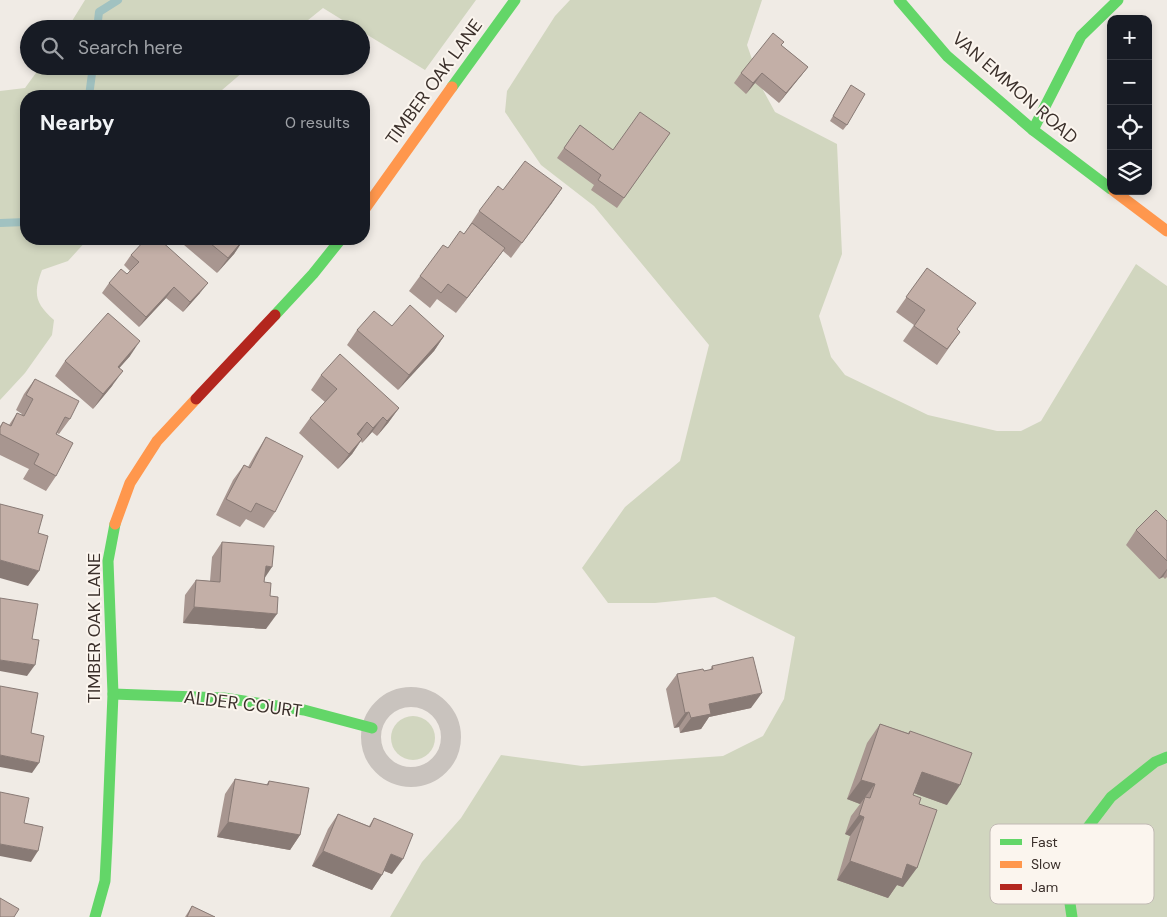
<!DOCTYPE html>
<meta charset="utf-8">
<style>
:root{--surface:#171b24;--page:#242831;--text:#f1f3f6;--muted:#9ea1a6;--line:#363941}
body{margin:0;font-family:"DM Sans",sans-serif;background:var(--page);color:var(--text)}
.controls{position:absolute;right:15px;top:15px;display:grid;overflow:hidden;border-radius:10px;box-shadow:0 2px 8px #0003}
.controls button{width:45px;height:45px;display:grid;place-items:center;padding:0;border:0;border-bottom:1px solid var(--line);background:var(--surface);color:var(--text);font:25px sans-serif}
.list{margin:0;padding:0;list-style:none}
h2{display:flex;justify-content:space-between;align-items:center;height:65px;margin:0;padding:0 20px;font-size:21px}
h2 small{font-size:16px;font-weight:400;color:var(--muted)}
.icon{flex:none;width:28px;height:28px;fill:none;stroke:currentColor;stroke-width:2;stroke-linecap:round;stroke-linejoin:round}
.map{position:relative;flex:none;width:1167px;height:917px;overflow:hidden}
.search{position:absolute;background:var(--surface);box-shadow:0 2px 8px #0003;left:20px;top:20px;width:350px;height:55px;display:flex;align-items:center;gap:12px;box-sizing:border-box;padding:0 18px;border-radius:28px;color:var(--muted);font-size:19px}
.panel{position:absolute;background:var(--surface);box-shadow:0 2px 8px #0003;left:20px;top:90px;width:350px;height:155px;border-radius:20px}
.map>svg:first-child{display:block}
.green{fill:#d1d6bf}
.lines{fill:none;stroke-linecap:round;stroke-linejoin:round}
.stream{stroke:#a1c2c1;stroke-width:8}
.street{stroke:#c9c3be;stroke-width:20}
.fast{stroke:#63d668;stroke-width:11}
.slow{stroke:#ff974d;stroke-width:11}
.jam{stroke:#b3261e;stroke-width:11}
.wall{fill:#a89690}
.shaded-wall{fill:#887a75}
.building{fill:#c3afa7;stroke:#887a75}
.labels{text-anchor:middle;dominant-baseline:central;stroke-width:4;stroke-linejoin:round;paint-order:stroke}
.street-label{font-size:18px;fill:#3b302b;stroke:#fbf5ee}
.key{fill:#fbf5ee;stroke:#c1bab4;stroke-width:1}
.key-label{font-size:14px;fill:#3b302b}
</style>
<div class="map">
<svg width="1167" height="917" viewBox="0 0 1167 917">
<rect width="100%" height="100%" fill="#f0ebe5"/>
<g class="green">
<path d="M 85,0 L 476,0 L 425,70 L 361,31 L 361,29 L 357,29 L 323,8 L 297,29 L 67,29 Z"/>
<path d="M 570,0 L 762,0 L 747,45 L 763,90 L 775,112 L 837,144 L 842,254 L 819,316 L 831,357 L 845,375 L 928,415 L 997,431 L 1021,431 L 1041,421 L 1136,264 L 1167,286 L 1167,917 L 390,917 L 422,862 L 461,818 L 501,755 L 582,766 L 723,756 L 763,736 L 784,699 L 795,637 L 715,597 L 655,603 L 608,603 L 582,568 L 625,507 L 680,461 L 709,345 L 594,206 L 541,165 L 505,112 L 507,91 L 555,16 Z"/>
<path d="M 41,66 L 250,66 L 215,96 L 26,96 L 26,239 L 88,239 L 68,261 L 42,270 C 33,294 35,303 54,320 L 52,335 L 25,373 L 0,400 L 0,91 L 25,88 Z"/>
<circle cx="413" cy="738" r="22"/>
</g>
<g class="lines">
<g class="stream">
<path d="M 97,29 L 99,12 L 118,0"/>
<path d="M 89,96 L 93,66"/>
<path d="M 0,223 L 26,222"/>
</g>
<circle class="street" cx="411" cy="737" r="40"/>
<g class="fast">
<path d="M 899,0 L 947,56 L 1033,130 L 1111,189"/>
<path d="M 452,87 L 515,0"/>
<path d="M 1033,130 L 1081,36 L 1118,0"/>
<path d="M 275,315 L 313,274 L 341,239"/>
<path d="M 113,694 L 224,698 L 304,710 L 372,728"/>
<path d="M 95,917 L 105,881 L 107,842 L 113,694 L 108,561 L 115,524"/>
<path d="M 1072,917 L 1067,883 L 1085,831 L 1111,797 L 1155,762 L 1167,757"/>
</g>
<g class="slow">
<path d="M 1114,191 L 1167,231"/>
<path d="M 364,210 L 452,87"/>
<path d="M 115,524 L 130,483 L 157,441 L 196,399"/>
</g>
<path class="jam" d="M 196,399 L 275,315"/>
</g>
<g class="wall">
<path d="M 781,45 L 808,67 L 800,77 L 779,103 L 755,83 L 746,94 L 734,83 L 741,73 Z"/>
<path d="M 851,85 L 847,125 L 843,130 L 830,121 Z"/>
<path d="M 580,125 L 613,150 L 670,133 L 617,208 L 591,190 L 594,185 L 557,158 Z"/>
<path d="M 562,188 L 511,258 L 503,251 L 456,313 L 437,299 L 430,308 L 409,291 L 420,276 L 448,248 L 464,234 L 479,211 L 503,190 Z"/>
<path d="M 177,239 L 244,239 L 234,254 L 217,273 Z"/>
<path d="M 131,255 L 200,293 L 183,312 L 166,298 L 139,327 L 102,293 L 109,283 L 127,274 L 130,271 L 124,265 Z"/>
<path d="M 927,268 L 957,330 L 960,332 L 937,365 L 903,341 L 914,325 L 896,312 Z"/>
<path d="M 392,326 L 444,336 L 434,351 L 398,390 L 347,345 L 357,330 Z"/>
<path d="M 130,356 L 119,368 L 112,386 L 93,409 L 55,376 L 65,361 Z"/>
<path d="M 321,375 L 399,408 L 388,423 L 377,436 L 372,432 L 362,443 L 361,441 L 352,454 L 338,469 L 299,433 L 310,418 L 325,402 L 311,390 Z"/>
<path d="M 35,379 L 70,419 L 59,434 L 57,433 L 56,476 L 46,491 L 23,479 L 29,469 L 0,455 L 0,426 L 3,422 L 9,425 L 17,413 L 21,415 L 22,414 L 16,410 L 24,394 Z"/>
<path d="M 266,437 L 275,512 L 264,528 L 246,519 L 240,527 L 216,515 L 233,480 L 244,465 L 248,467 L 256,453 Z"/>
<path d="M 1167,521 L 1167,577 L 1165,579 L 1163,577 L 1159,579 L 1126,545 L 1136,530 Z"/>
<path d="M 222,542 L 265,577 L 264,582 L 270,596 L 266,629 L 183,623 L 185,595 L 196,580 L 210,581 L 212,557 Z"/>
<path d="M 712,666 L 751,708 L 709,717 L 701,729 L 680,733 L 679,727 L 674,728 L 666,689 L 677,674 L 710,670 Z"/>
<path d="M 880,724 L 908,733 L 910,731 L 947,805 L 914,793 L 913,795 L 919,804 L 903,887 L 897,885 L 888,898 L 837,880 L 850,836 L 845,834 L 851,816 L 860,804 L 847,799 L 867,743 Z"/>
<path d="M 235,779 L 266,785 L 269,781 L 300,835 L 290,850 L 217,837 L 225,794 Z"/>
<path d="M 338,814 L 369,826 L 374,818 L 392,874 L 384,871 L 372,890 L 312,866 L 328,829 Z"/>
<path d="M 192,906 L 215,917 L 185,917 Z"/>
</g>
<g class="shaded-wall">
<path d="M 808,67 L 800,77 L 779,103 L 786,93 Z"/>
<path d="M 762,73 L 755,83 L 746,94 L 753,83 Z"/>
<path d="M 562,188 L 552,203 L 511,258 L 522,243 Z"/>
<path d="M 244,239 L 234,254 L 217,273 L 228,258 Z"/>
<path d="M 505,248 L 494,263 L 456,313 L 467,298 Z"/>
<path d="M 208,283 L 200,293 L 183,312 L 190,302 Z"/>
<path d="M 174,287 L 166,298 L 139,327 L 146,317 Z"/>
<path d="M 444,336 L 434,351 L 398,390 L 409,375 Z"/>
<path d="M 140,341 L 130,356 L 107,382 L 118,367 Z"/>
<path d="M 123,371 L 112,386 L 93,409 L 103,394 Z"/>
<path d="M 399,408 L 388,423 L 377,436 L 387,421 Z"/>
<path d="M 383,417 L 372,432 L 362,443 L 373,428 Z"/>
<path d="M 367,422 L 357,437 L 357,434 Z"/>
<path d="M 362,439 L 352,454 L 338,469 L 349,454 Z"/>
<path d="M 0,560 L 39,571 L 28,586 L 0,578 Z"/>
<path d="M 266,566 L 272,567 L 262,582 Z"/>
<path d="M 1167,569 L 1167,570 L 1163,577 L 1159,579 Z"/>
<path d="M 194,607 L 277,614 L 266,629 L 183,623 Z"/>
<path d="M 0,660 L 35,665 L 27,676 L 0,671 Z"/>
<path d="M 762,693 L 751,708 L 709,717 L 701,729 L 680,733 L 691,718 L 709,704 Z"/>
<path d="M 689,712 L 679,727 L 674,728 L 685,713 Z"/>
<path d="M 0,755 L 39,763 L 32,773 L 0,767 Z"/>
<path d="M 922,772 L 960,785 L 947,805 L 908,791 Z"/>
<path d="M 861,780 L 875,784 L 860,804 L 847,799 Z"/>
<path d="M 859,815 L 864,817 L 850,836 L 845,834 Z"/>
<path d="M 228,822 L 300,835 L 290,850 L 217,837 Z"/>
<path d="M 0,844 L 38,851 L 31,862 L 0,856 Z"/>
<path d="M 323,851 L 382,875 L 372,890 L 312,866 Z"/>
<path d="M 391,854 L 403,859 L 392,874 L 380,869 Z"/>
<path d="M 850,861 L 907,864 L 917,868 L 903,887 L 897,885 L 888,898 L 837,880 Z"/>
</g>
<g class="building">
<path d="M 773,33 L 784,42 L 781,45 L 808,67 L 786,93 L 762,73 L 753,83 L 741,73 Z"/>
<path d="M 851,85 L 865,94 L 847,125 L 833,116 Z"/>
<path d="M 640,112 L 670,133 L 624,198 L 598,180 L 601,175 L 564,148 L 580,125 L 613,150 Z"/>
<path d="M 525,161 L 562,188 L 522,243 L 479,211 L 498,186 L 503,190 Z"/>
<path d="M 472,223 L 505,248 L 467,298 L 448,284 L 441,293 L 420,276 L 443,245 L 448,248 L 460,231 L 464,234 Z"/>
<path d="M 146,239 L 159,239 L 208,283 L 190,302 L 174,287 L 146,317 L 109,283 L 121,269 L 127,274 L 139,262 L 131,255 Z"/>
<path d="M 205,239 L 244,239 L 228,258 Z"/>
<path d="M 927,268 L 976,303 L 957,329 L 960,332 L 947,349 L 914,326 L 925,310 L 906,297 Z"/>
<path d="M 410,305 L 444,336 L 409,375 L 357,330 L 374,311 L 392,326 Z"/>
<path d="M 108,313 L 140,341 L 118,367 L 123,371 L 103,394 L 65,361 Z"/>
<path d="M 340,354 L 399,408 L 387,421 L 383,417 L 373,428 L 367,422 L 357,434 L 362,439 L 349,454 L 310,418 L 337,389 L 321,375 Z"/>
<path d="M 35,379 L 79,401 L 70,419 L 65,417 L 56,434 L 73,443 L 56,476 L 34,464 L 39,454 L 0,434 L 0,428 L 3,422 L 11,426 L 17,413 L 24,416 L 33,399 L 26,395 Z"/>
<path d="M 266,437 L 303,456 L 275,512 L 256,503 L 251,512 L 226,499 L 244,465 L 250,468 Z"/>
<path d="M 0,504 L 43,515 L 38,533 L 48,536 L 39,571 L 0,560 Z"/>
<path d="M 1156,510 L 1167,521 L 1167,561 L 1136,530 Z"/>
<path d="M 222,542 L 274,546 L 272,567 L 266,566 L 264,582 L 271,583 L 270,596 L 278,597 L 277,614 L 194,607 L 196,580 L 220,582 Z"/>
<path d="M 0,598 L 38,604 L 32,639 L 39,640 L 35,665 L 0,660 Z"/>
<path d="M 753,657 L 762,693 L 709,704 L 711,714 L 691,718 L 689,712 L 685,713 L 677,674 L 703,669 L 704,671 L 713,669 L 712,666 Z"/>
<path d="M 0,686 L 38,693 L 31,733 L 44,736 L 39,763 L 0,755 Z"/>
<path d="M 880,724 L 909,734 L 910,731 L 972,753 L 960,785 L 922,772 L 913,795 L 921,798 L 919,804 L 937,810 L 917,868 L 907,864 L 902,879 L 850,861 L 864,817 L 859,815 L 865,797 L 870,798 L 875,784 L 861,780 Z"/>
<path d="M 235,779 L 268,785 L 269,781 L 309,788 L 300,835 L 228,822 Z"/>
<path d="M 0,792 L 29,798 L 24,823 L 43,827 L 38,851 L 0,844 Z"/>
<path d="M 338,814 L 370,827 L 374,818 L 413,834 L 403,859 L 391,854 L 382,875 L 323,851 Z"/>
<path d="M 0,898 L 19,909 L 14,917 L 0,917 Z"/>
<path d="M 192,906 L 215,917 L 187,917 Z"/>
</g>
<g class="labels">
<g class="street-label">
<text transform="translate(434 82) rotate(-54)">TIMBER OAK LANE</text>
<text transform="translate(1015 88) rotate(41)">VAN EMMON ROAD</text>
<text transform="translate(94 628) rotate(-90)">TIMBER OAK LANE</text>
<text transform="translate(243 704) rotate(7)">ALDER COURT</text>
</g>
</g>
<rect x="990" y="824" width="164" height="80" rx="8" class="key"/>
<rect x="1000" y="839" width="22" height="6" fill="#63d668"/>
<rect x="1000" y="861" width="22" height="7" fill="#ff974d"/>
<rect x="1000" y="884" width="22" height="6" fill="#b3261e"/>
<g class="key-label">
<text x="1031" y="847">Fast</text>
<text x="1031" y="869">Slow</text>
<text x="1031" y="892">Jam</text>
</g>
</svg>
<div class="controls">
<button>+</button>
<button>−</button>
<button><svg class="icon" aria-label="locate" viewBox="0 0 24 24"><circle cx="12" cy="12" r="6"/><path d="M12 2v4M12 18v4M2 12h4M18 12h4"/></svg></button>
<button><svg class="icon" aria-label="layers" viewBox="0 0 24 24"><path d="M12 4l9 5-9 5-9-5zM3 14l9 5 9-5"/></svg></button>
</div>
<div class="search"><svg class="icon" aria-label="search" viewBox="0 0 24 24"><circle cx="10" cy="10" r="6"/><path d="M15 15l6 6"/></svg>Search here</div>
<section class="panel">
<h2>Nearby<small>0 results</small></h2>
<ul class="list">
</ul>
</section>
</div>
